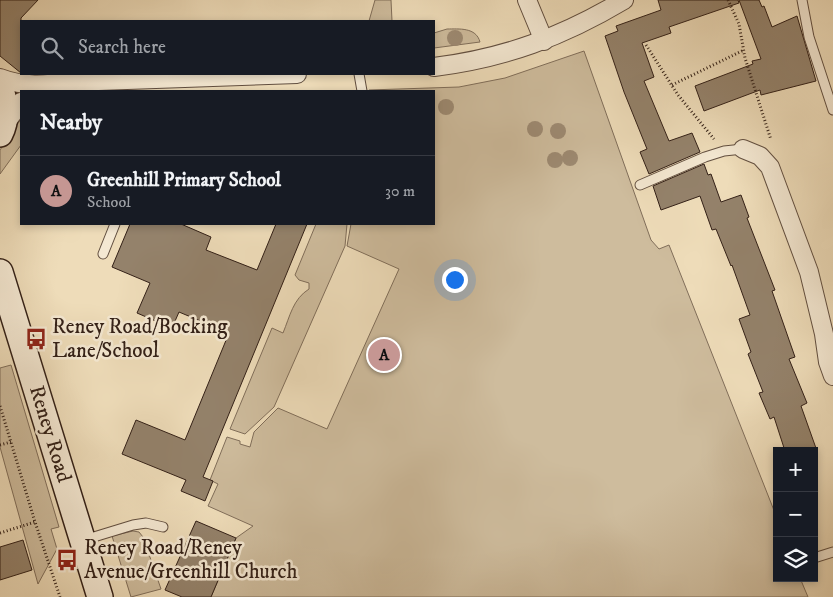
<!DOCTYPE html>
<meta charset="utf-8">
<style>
:root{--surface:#171b24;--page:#242831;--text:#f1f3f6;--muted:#9ea1a6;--line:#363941;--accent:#c59692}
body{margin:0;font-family:"IM FELL DW Pica",serif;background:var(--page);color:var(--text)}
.controls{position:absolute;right:15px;bottom:15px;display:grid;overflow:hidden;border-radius:0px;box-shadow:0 2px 8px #0003}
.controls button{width:45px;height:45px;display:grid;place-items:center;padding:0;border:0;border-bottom:1px solid var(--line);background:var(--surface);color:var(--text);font:25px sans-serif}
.you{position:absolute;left:454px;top:279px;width:18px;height:18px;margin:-12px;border:4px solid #fff;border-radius:50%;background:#1a73e8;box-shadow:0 0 0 8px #1a73e833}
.badge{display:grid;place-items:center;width:32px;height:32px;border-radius:50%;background:var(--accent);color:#111;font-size:16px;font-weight:700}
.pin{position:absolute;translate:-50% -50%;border:2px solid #fff;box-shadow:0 1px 5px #0006}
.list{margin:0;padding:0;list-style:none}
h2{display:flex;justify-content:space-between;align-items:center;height:65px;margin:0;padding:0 20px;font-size:21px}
h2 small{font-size:16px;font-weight:400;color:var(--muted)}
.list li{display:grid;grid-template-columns:32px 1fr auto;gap:15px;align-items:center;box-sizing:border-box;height:70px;padding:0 20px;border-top:1px solid var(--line)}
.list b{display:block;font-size:19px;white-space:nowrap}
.list p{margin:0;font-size:16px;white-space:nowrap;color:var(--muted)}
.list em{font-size:16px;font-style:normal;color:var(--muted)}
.icon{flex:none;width:28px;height:28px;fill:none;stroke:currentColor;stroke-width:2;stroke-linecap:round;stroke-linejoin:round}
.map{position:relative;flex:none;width:833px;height:597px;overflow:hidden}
.search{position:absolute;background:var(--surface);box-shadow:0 2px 8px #0003;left:20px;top:20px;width:415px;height:55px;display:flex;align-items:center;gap:12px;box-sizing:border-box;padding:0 18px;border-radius:0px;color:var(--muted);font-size:19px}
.panel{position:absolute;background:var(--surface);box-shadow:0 2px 8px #0003;left:20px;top:90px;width:415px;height:135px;border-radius:0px}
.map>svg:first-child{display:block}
.green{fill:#cebc9d;stroke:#806e5a}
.building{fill:#94826b;stroke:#332017}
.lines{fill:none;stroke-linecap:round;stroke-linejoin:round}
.lane-casing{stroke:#624f40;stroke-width:11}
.street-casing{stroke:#624f40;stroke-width:20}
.secondary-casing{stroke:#332017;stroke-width:28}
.path{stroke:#332017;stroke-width:3;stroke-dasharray:1 2.5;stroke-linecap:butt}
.lane{stroke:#f4e8d2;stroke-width:9}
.street{stroke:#f4e8d2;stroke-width:18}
.secondary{stroke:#f4e8d2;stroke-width:25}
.tree{fill:#9d8a72}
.labels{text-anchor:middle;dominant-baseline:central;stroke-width:5;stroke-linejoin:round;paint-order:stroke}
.poi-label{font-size:21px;fill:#332017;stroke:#f4e8d2;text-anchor:start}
.street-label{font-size:21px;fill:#332017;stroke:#f4e8d2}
</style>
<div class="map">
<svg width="833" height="597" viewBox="0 0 833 597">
<rect width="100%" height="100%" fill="#eedcb9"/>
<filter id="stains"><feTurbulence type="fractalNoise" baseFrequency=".004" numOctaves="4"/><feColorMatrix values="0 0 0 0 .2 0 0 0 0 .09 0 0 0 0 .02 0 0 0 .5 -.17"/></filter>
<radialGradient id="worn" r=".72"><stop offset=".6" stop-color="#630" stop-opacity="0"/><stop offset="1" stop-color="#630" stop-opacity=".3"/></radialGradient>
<g class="green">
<path d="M 375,0 L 391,0 L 392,21 L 369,21 Z"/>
<path d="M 447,29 C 459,29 476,27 480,42 L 434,48 L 434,33 Z"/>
<path d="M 584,51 L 651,240 L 659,249 L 669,245 L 777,518 L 777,578 L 800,578 L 808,597 L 211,597 L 236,538 L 253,526 L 208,506 L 218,484 L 210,480 L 227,437 L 240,441 L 240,444 L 250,447 L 254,432 L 278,408 L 327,429 L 399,269 L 347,246 L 351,224 L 434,224 L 434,91 L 370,91 L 369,90 L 459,87 L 505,78 Z"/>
<path d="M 21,119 L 21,145 L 0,174 L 0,150 Z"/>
<path d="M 316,224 L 347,224 L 345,246 L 274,407 L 245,434 L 230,429 L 272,328 L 283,333 C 290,316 293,299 309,289 L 309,283 L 299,280 L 295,275 Z"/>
<path d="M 11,365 L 59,527 L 51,529 L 57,549 L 38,584 L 0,447 L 0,368 Z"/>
<path d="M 133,531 L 139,532 L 143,537 L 161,589 L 131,597 L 112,536 Z"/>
</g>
<g class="building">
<path d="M 0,0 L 38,0 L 21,18 L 21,73 L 0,56 Z"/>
<path d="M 658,0 L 738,0 L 739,3 L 669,27 L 671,33 L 642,43 L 654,77 L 644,81 L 669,141 L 692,133 L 700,152 L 649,174 L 640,152 L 647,149 L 624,92 L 605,36 L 618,31 L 616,26 L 661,10 Z"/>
<path d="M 739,0 L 759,0 L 762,7 L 764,6 L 772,27 L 797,16 L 816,81 L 761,95 L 760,90 L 704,111 L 695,86 L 753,64 L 752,61 L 761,59 Z"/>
<path d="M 704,164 L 708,175 L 711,174 L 721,202 L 741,195 L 749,217 L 747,218 L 775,290 L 772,291 L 795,357 L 789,359 L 807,403 L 801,406 L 817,451 L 785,451 L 774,417 L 770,419 L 759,393 L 763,392 L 748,354 L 751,352 L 739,319 L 750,315 L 732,265 L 731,266 L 716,229 L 712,230 L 700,196 L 661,210 L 653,186 Z"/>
<path d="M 130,224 L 181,224 L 211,237 L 206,250 L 257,270 L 276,224 L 307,224 L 203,477 L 213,481 L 205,501 L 181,491 L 186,480 L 122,454 L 136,420 L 185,440 L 229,333 L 179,312 L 172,328 L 137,313 L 150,283 L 112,267 Z"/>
<path d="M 196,521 L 236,538 L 211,597 L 182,597 L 165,590 Z"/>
<path d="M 23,540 L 32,570 L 0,580 L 0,547 Z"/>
</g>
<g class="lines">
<g class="lane-casing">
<g id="lane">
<path d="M 802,0 L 809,37 L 833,110"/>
<path d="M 359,74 L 362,91"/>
<path d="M 640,185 L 705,157 L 724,151 L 743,149"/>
<path d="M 103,254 L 115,224"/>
<path d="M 84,540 L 133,525 L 146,523 L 163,527"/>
<path d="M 814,558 L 833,552"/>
</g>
</g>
<g class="street-casing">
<g id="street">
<path d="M 527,0 L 544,41"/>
<path d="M 434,67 C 505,58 562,37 624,0"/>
<path d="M 0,78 C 23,87 46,85 70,82 L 297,74"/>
<path d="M 5,124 L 21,102"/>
<path d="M 743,149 L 760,156 L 770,167 L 809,272 L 824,334 L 828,362 L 833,376"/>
</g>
</g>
<g class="secondary-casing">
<g id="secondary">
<path d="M 0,87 C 6,103 8,118 0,134"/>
<path d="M 0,272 L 100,597"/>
</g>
</g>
<g class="path">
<path d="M 728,0 L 739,24 L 745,58 L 771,140"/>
<path d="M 646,45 L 678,95 L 714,139"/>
<path d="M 672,85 L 744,50"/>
<path d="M 0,406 L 35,522 L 60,597"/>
<path d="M 0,445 L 11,442"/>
<path d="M 0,533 L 35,522"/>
</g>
<use href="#lane" class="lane"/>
<use href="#street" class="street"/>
<use href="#secondary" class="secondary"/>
</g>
<g class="tree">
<circle cx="455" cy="38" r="8"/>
<circle cx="446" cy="107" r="8"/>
<circle cx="535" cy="129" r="8"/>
<circle cx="558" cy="131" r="8"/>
<circle cx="570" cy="158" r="8"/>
<circle cx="555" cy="160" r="8"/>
</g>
<defs>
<g id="bus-bare" transform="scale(1.725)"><path d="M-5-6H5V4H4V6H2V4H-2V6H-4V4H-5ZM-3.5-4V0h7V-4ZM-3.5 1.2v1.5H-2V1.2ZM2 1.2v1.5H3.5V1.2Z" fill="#8f2418" stroke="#f4e8d2" stroke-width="2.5" paint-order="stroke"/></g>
</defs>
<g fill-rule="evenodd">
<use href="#bus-bare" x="36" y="339"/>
<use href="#bus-bare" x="67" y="560"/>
</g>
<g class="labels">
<g class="poi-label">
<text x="52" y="327">Reney Road/Bocking<tspan x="52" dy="24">Lane/School</tspan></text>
<text x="84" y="548">Reney Road/Reney<tspan x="84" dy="24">Avenue/Greenhill Church</tspan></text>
</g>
<g class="street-label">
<text transform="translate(50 434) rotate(73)">Reney Road</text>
</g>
</g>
<rect width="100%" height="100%" filter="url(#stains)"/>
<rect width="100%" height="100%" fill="url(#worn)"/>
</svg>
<div class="controls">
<button>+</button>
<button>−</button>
<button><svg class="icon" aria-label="layers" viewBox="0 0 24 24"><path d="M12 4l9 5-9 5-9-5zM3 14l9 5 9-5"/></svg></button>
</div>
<div class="you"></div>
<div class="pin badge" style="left:384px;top:355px">A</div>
<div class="search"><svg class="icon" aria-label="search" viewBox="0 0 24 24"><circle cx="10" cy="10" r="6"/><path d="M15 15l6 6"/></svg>Search here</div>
<section class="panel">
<h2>Nearby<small></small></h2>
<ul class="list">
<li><span class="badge">A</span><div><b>Greenhill Primary School</b><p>School</p></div><em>30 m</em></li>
</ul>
</section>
</div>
